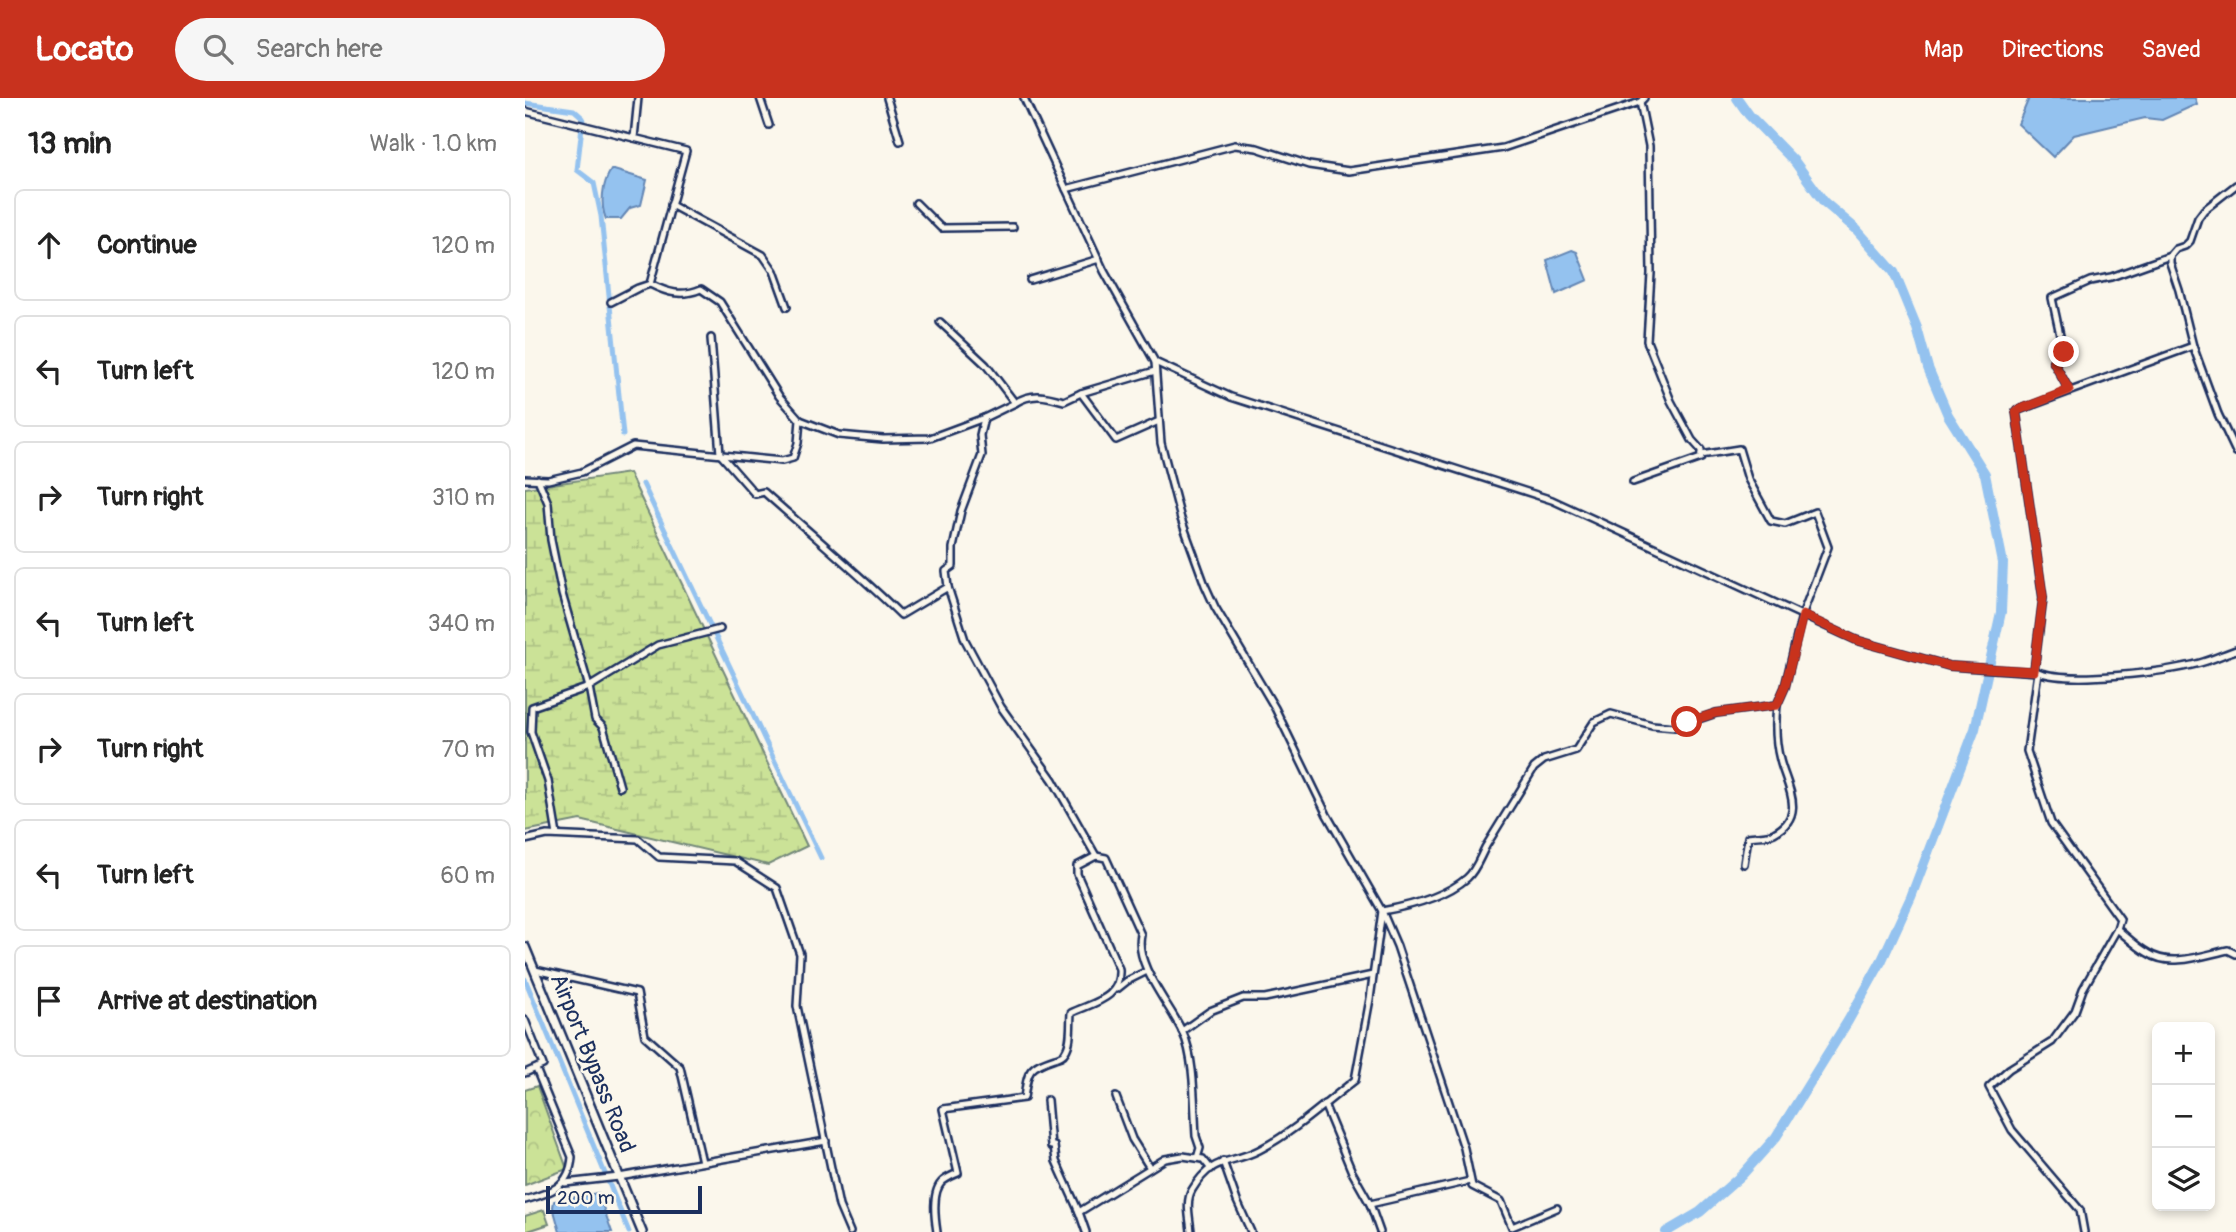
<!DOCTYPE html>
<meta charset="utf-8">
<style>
:root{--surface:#fff;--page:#f6f6f6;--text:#222;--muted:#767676;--line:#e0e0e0;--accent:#c8321e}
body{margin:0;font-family:Pangolin,sans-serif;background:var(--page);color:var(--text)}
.controls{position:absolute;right:21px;bottom:21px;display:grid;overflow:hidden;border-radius:10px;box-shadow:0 4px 10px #0003}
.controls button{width:63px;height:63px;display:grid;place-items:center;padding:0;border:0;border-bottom:2px solid var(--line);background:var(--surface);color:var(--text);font:35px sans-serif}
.scale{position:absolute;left:21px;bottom:18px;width:156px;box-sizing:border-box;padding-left:7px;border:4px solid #1b2f5e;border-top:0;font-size:19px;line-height:24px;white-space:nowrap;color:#1b2f5e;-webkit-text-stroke:5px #fbf7ec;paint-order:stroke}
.stop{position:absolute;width:21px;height:21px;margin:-16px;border:5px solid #c8321e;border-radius:50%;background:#fff}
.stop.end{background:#c8321e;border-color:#fff;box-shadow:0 2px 7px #0008}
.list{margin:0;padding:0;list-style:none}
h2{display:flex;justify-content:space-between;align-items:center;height:91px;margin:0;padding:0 28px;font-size:30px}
h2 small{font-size:23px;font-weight:400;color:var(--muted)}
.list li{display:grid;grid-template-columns:46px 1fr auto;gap:21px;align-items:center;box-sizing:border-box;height:112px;margin:0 14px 14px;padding:0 14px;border:2px solid var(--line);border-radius:10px}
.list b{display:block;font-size:26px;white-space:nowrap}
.list em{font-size:23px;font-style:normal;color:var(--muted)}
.icon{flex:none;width:38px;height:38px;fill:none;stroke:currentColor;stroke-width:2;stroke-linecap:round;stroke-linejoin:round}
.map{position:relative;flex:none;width:1711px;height:1134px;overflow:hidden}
header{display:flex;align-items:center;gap:42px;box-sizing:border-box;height:98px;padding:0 35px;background:var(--accent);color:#fff}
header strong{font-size:33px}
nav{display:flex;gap:38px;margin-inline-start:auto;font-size:24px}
.search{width:490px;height:63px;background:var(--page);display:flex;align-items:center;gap:18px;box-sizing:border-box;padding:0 24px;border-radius:38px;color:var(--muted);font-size:26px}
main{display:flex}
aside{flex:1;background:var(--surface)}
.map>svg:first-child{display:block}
.green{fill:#cbe297;stroke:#73887a;stroke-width:2}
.wetland{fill:url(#wetland-marsh);stroke:#73887a;stroke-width:2}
.park{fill:url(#park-crowns);stroke:#73887a;stroke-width:2}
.water{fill:#94c2ef;stroke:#6487b5;stroke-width:2}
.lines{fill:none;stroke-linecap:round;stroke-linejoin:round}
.canal{stroke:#94c2ef;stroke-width:5}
.river{stroke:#94c2ef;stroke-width:10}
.street-casing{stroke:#1b2f5e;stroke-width:10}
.secondary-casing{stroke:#1b2f5e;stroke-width:12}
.street{stroke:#fbf7ec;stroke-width:5}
.secondary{stroke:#fbf7ec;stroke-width:7}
.route{stroke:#c8321e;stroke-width:9}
.labels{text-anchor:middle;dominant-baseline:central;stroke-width:5;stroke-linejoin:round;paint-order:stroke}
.street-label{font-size:23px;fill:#1b2f5e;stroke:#fbf7ec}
</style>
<header>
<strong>Locato</strong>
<div class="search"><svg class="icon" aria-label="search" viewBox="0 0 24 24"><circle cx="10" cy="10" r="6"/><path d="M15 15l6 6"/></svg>Search here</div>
<nav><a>Map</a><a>Directions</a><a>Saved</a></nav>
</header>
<main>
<aside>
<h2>13 min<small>Walk · 1.0 km</small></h2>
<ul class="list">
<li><svg class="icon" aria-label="ahead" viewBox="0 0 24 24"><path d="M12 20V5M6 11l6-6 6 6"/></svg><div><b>Continue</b></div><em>120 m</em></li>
<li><svg class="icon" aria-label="left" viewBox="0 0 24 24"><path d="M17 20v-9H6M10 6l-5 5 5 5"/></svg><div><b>Turn left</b></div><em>120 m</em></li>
<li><svg class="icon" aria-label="right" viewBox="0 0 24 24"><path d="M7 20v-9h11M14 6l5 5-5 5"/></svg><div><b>Turn right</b></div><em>310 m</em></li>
<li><svg class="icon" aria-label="left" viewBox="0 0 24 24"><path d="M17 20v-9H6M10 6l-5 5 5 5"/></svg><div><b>Turn left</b></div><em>340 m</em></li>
<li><svg class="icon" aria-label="right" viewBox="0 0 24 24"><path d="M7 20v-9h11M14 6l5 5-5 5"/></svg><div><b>Turn right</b></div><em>70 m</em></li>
<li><svg class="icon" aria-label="left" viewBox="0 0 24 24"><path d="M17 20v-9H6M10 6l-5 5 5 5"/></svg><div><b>Turn left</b></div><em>60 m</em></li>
<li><svg class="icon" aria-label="arrive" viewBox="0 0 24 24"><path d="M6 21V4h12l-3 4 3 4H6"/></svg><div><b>Arrive at destination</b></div></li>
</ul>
</aside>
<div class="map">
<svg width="1711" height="1134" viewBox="0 0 1711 1134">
<defs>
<pattern id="wetland-marsh" width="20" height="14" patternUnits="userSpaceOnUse" patternTransform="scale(1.75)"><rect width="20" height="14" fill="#cbe297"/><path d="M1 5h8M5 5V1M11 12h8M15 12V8" fill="none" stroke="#aec285"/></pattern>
<pattern id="park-crowns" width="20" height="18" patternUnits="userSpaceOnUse" patternTransform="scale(1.75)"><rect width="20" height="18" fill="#cbe297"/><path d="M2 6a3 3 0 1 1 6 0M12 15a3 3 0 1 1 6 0" fill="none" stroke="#aec285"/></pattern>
</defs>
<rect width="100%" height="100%" fill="#fbf7ec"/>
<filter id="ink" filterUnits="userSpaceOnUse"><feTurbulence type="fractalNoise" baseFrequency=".0143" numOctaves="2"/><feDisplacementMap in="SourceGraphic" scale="14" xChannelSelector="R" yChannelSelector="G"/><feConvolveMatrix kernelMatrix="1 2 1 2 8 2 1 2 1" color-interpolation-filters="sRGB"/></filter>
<g filter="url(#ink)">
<path class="green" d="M 19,1112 L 24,1126 L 0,1134 L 0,1118 Z"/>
<path class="wetland" d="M 104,375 L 282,748 L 243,767 L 55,722 L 0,733 L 0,390 Z"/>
<path class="park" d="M 12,988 L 42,1071 L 0,1087 L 0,992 Z"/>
<g class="water">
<path d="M 1504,0 L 1670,0 L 1672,6 L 1637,22 L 1620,20 L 1549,37 L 1528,59 L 1493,26 Z"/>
<path d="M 86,72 L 89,72 L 122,82 L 116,107 L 105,110 L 96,121 L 81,121 C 75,107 77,86 86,72 Z"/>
<path d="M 1047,152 L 1052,154 L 1063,182 L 1031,196 L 1022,162 Z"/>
<path d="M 73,1095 L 87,1134 L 35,1134 L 28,1109 L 29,1103 Z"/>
</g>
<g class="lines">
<g class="canal">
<path d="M 0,5 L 49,12 L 58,20 L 52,72 L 69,85 L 76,118 L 98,337"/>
<path d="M 118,386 L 296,760"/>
<path d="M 0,881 L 104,1134"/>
</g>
<path class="river" d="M 1141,1134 L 1175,1114 L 1217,1077 L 1251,1039 L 1323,923 L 1357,862 L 1386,799 L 1450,631 L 1476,514 L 1478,465 L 1460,376 L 1423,317 L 1403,270 L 1392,230 L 1369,174 L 1331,131 L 1299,104 L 1270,64 L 1224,17 L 1212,0"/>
<g class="street-casing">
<g id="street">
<path d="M 235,0 L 244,27"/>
<path d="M 362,0 L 375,43"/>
<path d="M 499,0 L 579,173 L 630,264 L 706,299 L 1027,402 L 1331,542 L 1424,568 L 1513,574 C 1545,586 1641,574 1675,565 C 1687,562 1699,556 1711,552"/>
<path d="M 0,13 L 161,53 L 125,186"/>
<path d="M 109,40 L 113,0"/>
<path d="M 1711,87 L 1679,112 L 1673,120 L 1665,143 L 1660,148 L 1651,151 L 1645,158 L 1645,165 L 1654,192 L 1668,248 L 1693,316 L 1711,354"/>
<path d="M 541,91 L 710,47 L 732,50 L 784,67 L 824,73 L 978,50 L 1115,4 L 1119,0"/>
<path d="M 391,105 L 416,130 L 488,129"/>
<path d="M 146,107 L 238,157 L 249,173 L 262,209"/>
<path d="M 505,182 L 574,161"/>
<path d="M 415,224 L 461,267 L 490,305 C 507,294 521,298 539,303 L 556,295 L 591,342 L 634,323"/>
<path d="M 186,240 L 195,356 L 230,396 L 239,394 C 285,435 332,474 376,517 L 423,489 L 440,542 L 476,609 L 528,682 L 571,758 L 552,768 L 552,776 L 594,871 C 596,901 569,904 546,915 C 545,926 547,945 540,954 C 538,958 534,959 530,960 C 503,969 503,972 499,1000 L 418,1011 L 433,1075 C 428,1077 422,1080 418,1083 C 406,1093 410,1121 412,1134"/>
<path d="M 630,264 L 636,345 L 656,421 L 680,487 L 690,509 L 750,610 L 802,717 L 857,813 L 845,901 L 830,982 C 799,1006 769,1034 734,1052 C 705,1067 688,1057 667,1092 C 660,1104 665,1120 666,1134"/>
<path d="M 1544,292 L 1528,263 L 1539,255 L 1527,200 L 1565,183 L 1586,179 L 1645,158"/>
<path d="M 556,295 L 630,273"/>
<path d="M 275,322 L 314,337 L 358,341 L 405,340 L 459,320"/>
<path d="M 0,381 L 23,382 L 57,374 L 108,348 L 257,363 L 268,360 L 273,345 L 275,322 L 254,298 L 195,204 L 176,191 C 157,199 143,195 125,186 L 113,190 L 86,204"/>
<path d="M 13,381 L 23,405 L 26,442 L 37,496 L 64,589 L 7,609 L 6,634 L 23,683 L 32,737"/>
<path d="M 1108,384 L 1176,360 L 1176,352 L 1167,342 L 1146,303 L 1122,243 L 1126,175 L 1124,48 L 1115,4"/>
<path d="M 423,489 L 421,473 L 428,468 L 428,450 L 436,413 L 457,357 L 455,337 L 459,320 L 490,305"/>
<path d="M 1509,573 L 1518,500 L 1491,313 L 1668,248"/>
<path d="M 1513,574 L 1502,653 L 1526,725 L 1595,821 L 1592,831 L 1558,891 L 1550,913 L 1527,944 L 1484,971 L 1464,989 L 1487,1032 L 1555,1112 L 1559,1134"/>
<path d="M 95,689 L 78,629 L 70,621 L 64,589 L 133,547 L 195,531"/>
<path d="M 0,742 L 22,737 L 113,741 L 134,759 L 210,763 L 252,790 L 275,856 L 272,908 L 314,1108 L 325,1134"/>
<path d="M 571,758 L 581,760 L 616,837 C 609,867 646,908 658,935 C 670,960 669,1009 671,1038 L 675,1050 L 672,1060"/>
<path d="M 1219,766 L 1223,739 C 1231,737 1241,739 1249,735 C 1283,717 1261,687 1255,662 C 1250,643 1250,626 1252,607"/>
<path d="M 1592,831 C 1602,839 1612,849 1623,855 C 1645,870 1679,857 1703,852 L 1711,856"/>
<path d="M 10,872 L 112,895 L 120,938 L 155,969 L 177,1064"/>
<path d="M 592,891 L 602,883 L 622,873"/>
<path d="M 0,922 L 18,967 L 0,975"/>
<path d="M 657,933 L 685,913 L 718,900 L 740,900 L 848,877"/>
<path d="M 591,999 L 607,1041 L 625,1070"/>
<path d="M 522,1002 L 526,1048 L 529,1048 L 531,1063 L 554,1114"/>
<path d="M 799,1006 L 827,1074 L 845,1106 L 855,1134"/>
<path d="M 698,1063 L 712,1103 L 726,1134"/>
<path d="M 40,1085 L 94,1079 L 301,1043"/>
<path d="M 0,1102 C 25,1095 45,1089 47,1059 L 11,971"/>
<path d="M 845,1106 L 945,1083"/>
<path d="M 1032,1110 L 987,1129 L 976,1103 L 947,1088 L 939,1050 L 872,848 L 857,813 C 885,808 920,799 942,780 C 951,772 955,759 961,748 C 977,722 993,696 1009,670 L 1019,662 L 1051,652 L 1069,624 L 1086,616 L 1127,627 L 1150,629 L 1191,615 L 1252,607 L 1260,589 L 1277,517 L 1303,449 L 1290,414 L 1260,426 L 1246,423 L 1223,381 L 1214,351 L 1176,357"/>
<path d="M 561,1134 L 554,1114 L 640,1061 L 658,1058 L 678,1061 L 686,1071"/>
</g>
</g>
<g class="secondary-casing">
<path id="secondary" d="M 0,849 L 117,1134"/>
</g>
<use href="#street" class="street"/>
<use href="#secondary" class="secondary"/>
</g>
</g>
<g class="lines" filter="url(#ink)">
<path class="route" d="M 1162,624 L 1191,615 L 1252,607 L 1260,589 L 1278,517 L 1331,542 L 1424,568 L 1509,573 L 1518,499 L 1491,313 L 1544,292 L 1528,263 L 1539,254"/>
</g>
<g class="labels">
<g class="street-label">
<text transform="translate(68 965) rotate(68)">Airport Bypass Road</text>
</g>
</g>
</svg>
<div class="controls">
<button>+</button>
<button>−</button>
<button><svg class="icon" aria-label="layers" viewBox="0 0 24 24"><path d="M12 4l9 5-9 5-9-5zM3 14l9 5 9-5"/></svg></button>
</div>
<div class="scale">200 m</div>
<div class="stop" style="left:1162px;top:624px"></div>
<div class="stop end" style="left:1539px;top:254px"></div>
</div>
</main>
